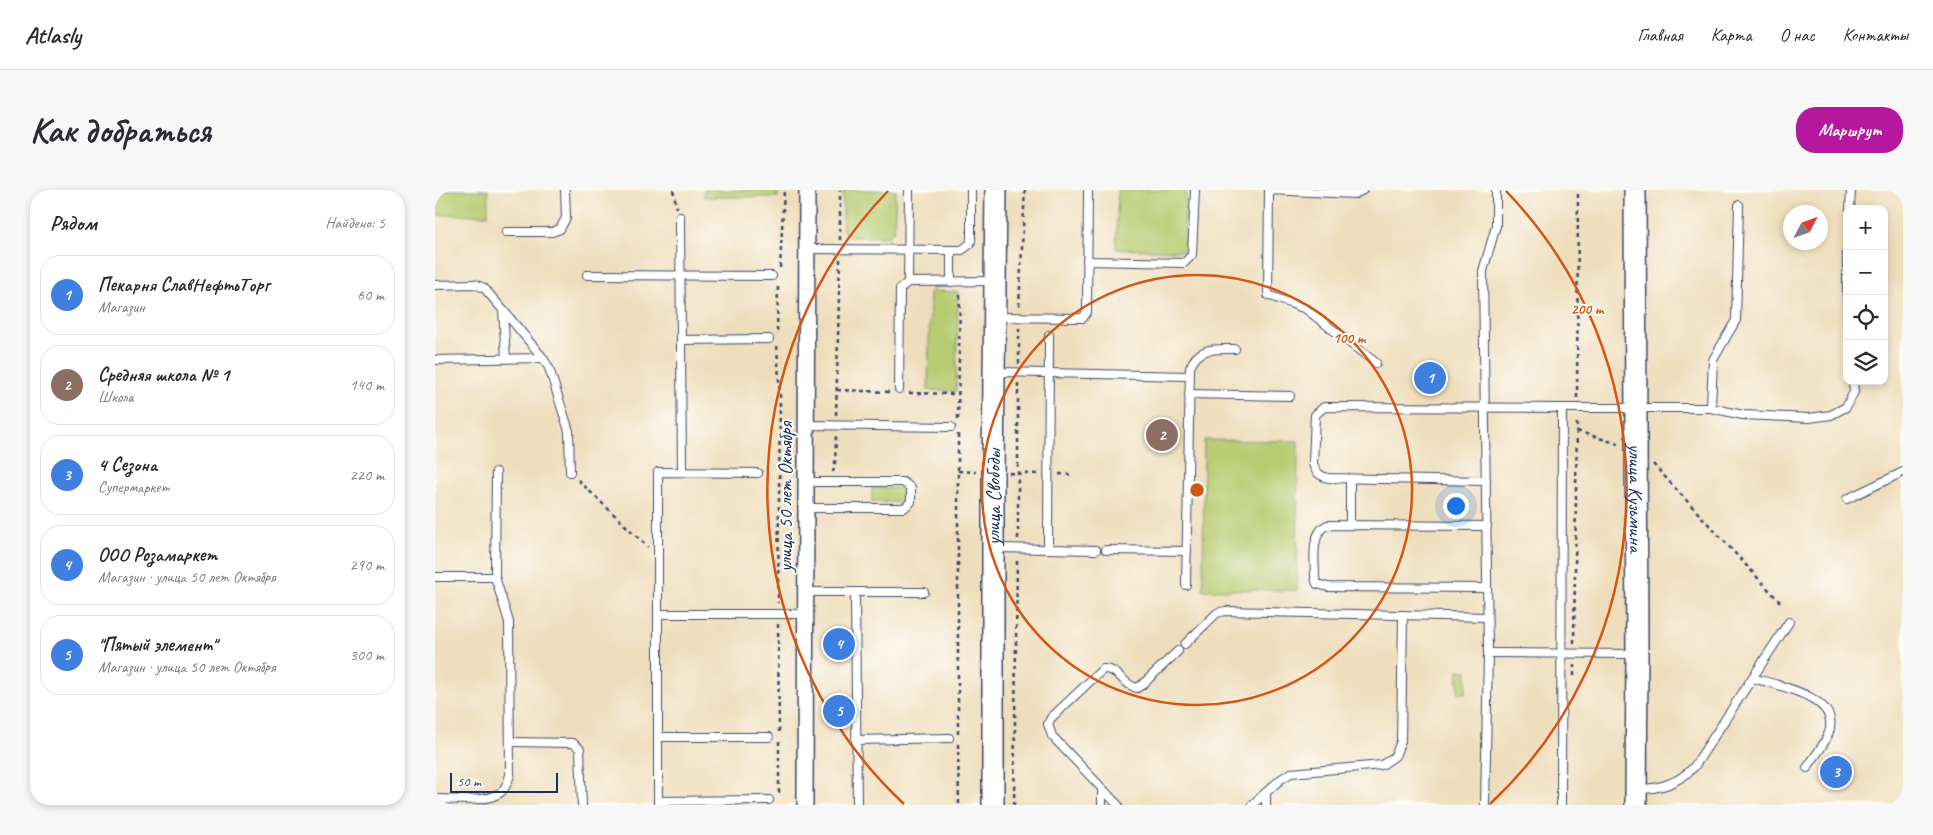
<!DOCTYPE html>
<html lang="ru">
<meta charset="utf-8">
<style>
:root{--surface:#fff;--page:#f7f7f7;--text:#2b2b33;--muted:#7c7c81;--line:#e1e1e2;--accent:#b5179e}
body{margin:0;font-family:Caveat,sans-serif;background:var(--page);color:var(--text)}
.controls{position:absolute;right:15px;top:15px;display:grid;overflow:hidden;border-radius:10px;box-shadow:0 2px 8px #0003}
.controls button{width:45px;height:45px;display:grid;place-items:center;padding:0;border:0;border-bottom:1px solid var(--line);background:var(--surface);color:var(--text);font:25px sans-serif}
.compass{position:absolute;left:1348px;top:15px;width:45px;height:45px;border-radius:50%;background:var(--surface);box-shadow:0 2px 8px #0003;rotate:49deg}
.scale{position:absolute;left:15px;bottom:12px;width:108px;box-sizing:border-box;padding-left:5px;border:2px solid #1b2f5e;border-top:0;font-size:14px;line-height:18px;white-space:nowrap;color:#1b2f5e;-webkit-text-stroke:4px #fdfcf7;paint-order:stroke}
.you{position:absolute;left:1020px;top:315px;width:18px;height:18px;margin:-12px;border:4px solid #fff;border-radius:50%;background:#1a73e8;box-shadow:0 0 0 8px #1a73e833}
.badge{display:grid;place-items:center;width:32px;height:32px;border-radius:50%;background:var(--accent);color:#fff;font-size:16px;font-weight:700}
.pin{position:absolute;translate:-50% -50%;border:2px solid #fff;box-shadow:0 1px 5px #0006}
.list{margin:0;padding:0;list-style:none}
h2{display:flex;justify-content:space-between;align-items:center;height:65px;margin:0;padding:0 20px;font-size:21px}
h2 small{font-size:16px;font-weight:400;color:var(--muted)}
.list li{display:grid;grid-template-columns:32px 1fr auto;gap:15px;align-items:center;box-sizing:border-box;height:80px;margin:0 10px 10px;padding:0 10px;border:1px solid var(--line);border-radius:20px}
.list b{display:block;font-size:19px;white-space:nowrap}
.list p{margin:0;font-size:16px;white-space:nowrap;color:var(--muted)}
.list em{font-size:16px;font-style:normal;color:var(--muted)}
.icon{flex:none;width:28px;height:28px;fill:none;stroke:currentColor;stroke-width:2;stroke-linecap:round;stroke-linejoin:round}
.map{position:relative;flex:none;width:1468px;height:615px;overflow:hidden;border-radius:20px}
header{display:flex;align-items:center;gap:30px;box-sizing:border-box;height:70px;padding:0 25px;background:var(--surface);border-bottom:1px solid var(--line)}
header strong{font-size:24px}
nav{display:flex;gap:28px;margin-inline-start:auto;font-size:18px}
.intro{display:flex;align-items:center;justify-content:space-between;box-sizing:border-box;height:120px;padding:0 30px}
h1{margin:0;font-size:35px}
.button{padding:12px 22px;border-radius:20px;background:var(--accent);color:#fff;font-size:18px;font-weight:700}
main{display:flex;gap:30px;padding:0 30px}
aside{flex:1;background:var(--surface);border-radius:20px;box-shadow:0 2px 8px #0003}
.map>svg:first-child{display:block}
.green{fill:#b7cb6f;stroke:#697d66}
.lines{fill:none;stroke-linecap:round;stroke-linejoin:round}
.lane-casing{stroke:#3b496c;stroke-width:10}
.street-casing{stroke:#3b496c;stroke-width:18}
.secondary-casing{stroke:#3b496c;stroke-width:24}
.path{stroke:#3b496c;stroke-width:2.5;stroke-dasharray:4 4;stroke-linecap:butt}
.lane{stroke:#fff;stroke-width:8}
.street{stroke:#fff;stroke-width:15}
.secondary{stroke:#fff;stroke-width:21}
.ring{fill:none;stroke:#d45514;stroke-width:2.5}
.labels{text-anchor:middle;dominant-baseline:central;stroke-width:4;stroke-linejoin:round;paint-order:stroke}
.street-label{font-size:20px;fill:#1b2f5e;stroke:#fdfcf7}
.centre{fill:#d45514;stroke:#fdfcf7;stroke-width:2.5}
.ring-label{font-size:15px;text-anchor:middle;font-weight:bold;fill:#d45514;stroke:#fdfcf7;stroke-width:4;stroke-linejoin:round;paint-order:stroke}
</style>
<header>
<strong>Atlasly</strong>
<nav><a>Главная</a><a>Карта</a><a>О нас</a><a>Контакты</a></nav>
</header>
<div class="intro"><h1>Как добраться</h1><a class="button">Маршрут</a></div>
<main>
<aside>
<h2>Рядом<small>Найдено: 5</small></h2>
<ul class="list">
<li><span class="badge" style="background:#3f7fe0">1</span><div><b>Пекарня СлавНефтьТорг</b><p>Магазин</p></div><em>60 m</em></li>
<li><span class="badge" style="background:#8d6e63">2</span><div><b>Средняя школа № 1</b><p>Школа</p></div><em>140 m</em></li>
<li><span class="badge" style="background:#3f7fe0">3</span><div><b>4 Сезона</b><p>Супермаркет</p></div><em>220 m</em></li>
<li><span class="badge" style="background:#3f7fe0">4</span><div><b>ООО Розамаркет</b><p>Магазин · улица 50 лет Октября</p></div><em>290 m</em></li>
<li><span class="badge" style="background:#3f7fe0">5</span><div><b>&quot;Пятый элемент&quot;</b><p>Магазин · улица 50 лет Октября</p></div><em>300 m</em></li>
</ul>
</aside>
<div class="map">
<svg width="1468" height="615" viewBox="0 0 1468 615">
<rect width="100%" height="100%" fill="#fdfcf7"/>
<filter id="ink" filterUnits="userSpaceOnUse"><feTurbulence type="fractalNoise" baseFrequency=".02" numOctaves="2"/><feDisplacementMap in="SourceGraphic" scale="10" xChannelSelector="R" yChannelSelector="G"/><feConvolveMatrix kernelMatrix="1 2 1 2 8 2 1 2 1" color-interpolation-filters="sRGB"/></filter>
<filter id="wash" filterUnits="userSpaceOnUse"><feTurbulence type="fractalNoise" baseFrequency=".0096" numOctaves="4" result="noise"/><feDisplacementMap in="SourceGraphic" scale="20" xChannelSelector="R" yChannelSelector="G"/><feGaussianBlur stdDeviation="1.12" result="paint"/><feColorMatrix in="noise" values="0 0 0 0 0 0 0 0 0 0 0 0 0 0 0 0 0 1.4 0 .05"/><feComposite in="paint" operator="in"/></filter>
<g filter="url(#wash)">
<rect width="100%" height="100%" fill="#efdebc"/>
<g class="green">
<rect x="0" y="0" width="53" height="25"/>
<rect x="269" y="0" width="74" height="7"/>
<path d="M 408,0 L 461,0 L 459,41 L 453,47 L 415,47 L 408,41 Z"/>
<path d="M 683,0 L 751,0 L 749,61 L 681,59 Z"/>
<path d="M 495,101 L 523,102 L 521,201 L 493,200 Z"/>
<path d="M 769,250 L 863,251 L 862,400 L 768,400 Z"/>
<rect x="437" y="298" width="33" height="14"/>
<path d="M 1023,480 L 1032,481 L 1031,503 L 1023,503 Z"/>
</g>
</g>
<g filter="url(#ink)">
<g class="lines">
<g class="lane-casing">
<g id="lane">
<path d="M 834,0 L 920,4 L 928,0"/>
<path d="M 834,1 L 833,105 L 871,119 L 941,173"/>
<path d="M 1415,19 L 1416,0"/>
<path d="M 245,27 L 247,282"/>
<path d="M 71,42 L 117,42 L 125,39 L 131,28 L 130,0"/>
<path d="M 372,59 L 527,60 L 535,54 L 536,50 L 536,0"/>
<path d="M 516,60 L 516,92"/>
<path d="M 1412,62 L 1412,111"/>
<path d="M 652,71 L 749,73 L 757,65 L 760,0"/>
<path d="M 152,85 L 337,86"/>
<path d="M 473,92 L 474,0"/>
<path d="M 0,95 L 40,94 L 49,98 L 68,120 L 71,169"/>
<path d="M 68,120 L 108,168 L 114,178 L 134,241 L 135,282"/>
<path d="M 562,127 L 648,128 L 652,122 L 653,0"/>
<path d="M 246,150 L 334,149"/>
<path d="M 0,170 L 108,168"/>
<path d="M 562,182 L 755,186"/>
<path d="M 464,199 L 465,99 L 473,92 L 560,91"/>
<path d="M 754,204 L 855,206"/>
<path d="M 1276,218 L 1278,170 L 1301,130 L 1304,15"/>
<path d="M 370,235 L 516,237"/>
<path d="M 915,289 L 915,335"/>
<path d="M 1051,291 L 893,288 C 885,286 881,283 878,274 L 880,225 L 889,217 L 1127,218"/>
<path d="M 1412,309 L 1468,282"/>
<path d="M 370,318 L 469,318 L 476,312 L 476,298 L 468,292 L 370,292"/>
<path d="M 1052,336 L 892,335 C 875,343 880,372 880,388 L 882,394 L 893,397 L 1052,398"/>
<path d="M 560,358 L 661,360"/>
<path d="M 613,359 L 614,145"/>
<path d="M 671,360 L 752,361"/>
<path d="M 0,387 L 60,387"/>
<path d="M 751,395 L 755,178 C 763,156 781,159 800,159"/>
<path d="M 369,402 L 489,402"/>
<path d="M 420,402 L 422,615"/>
<path d="M 223,424 L 369,424"/>
<path d="M 750,454 L 782,423 L 790,421 L 1052,427"/>
<path d="M 1053,463 L 1201,464"/>
<path d="M 1317,488 C 1342,495 1409,507 1393,545 C 1388,557 1379,567 1372,578"/>
<path d="M 223,547 L 334,547"/>
<path d="M 421,550 L 514,548"/>
<path d="M 75,552 L 138,553 L 145,559 L 147,615"/>
<path d="M 1203,599 C 1226,599 1243,593 1259,577 L 1354,432"/>
<path d="M 831,603 L 831,615"/>
<path d="M 0,609 C 18,609 46,613 63,604 C 70,601 73,592 75,585 L 74,432 L 60,387 L 61,282"/>
<path d="M 223,611 L 334,610"/>
<path d="M 223,615 L 223,282 L 323,283"/>
<path d="M 667,615 L 667,599"/>
<path d="M 683,615 L 617,546 L 613,534 L 616,528 L 668,479 C 683,478 688,495 702,498 L 708,494 L 743,461"/>
<path d="M 817,615 L 846,589 L 856,583 L 947,575 L 960,566 L 966,551 L 968,425"/>
<path d="M 1050,615 L 1053,463 L 1048,81 L 1061,36 L 1061,0"/>
<path d="M 1126,615 L 1127,218 L 1276,218 L 1308,225 L 1374,228 L 1396,225 L 1411,217 L 1419,202 L 1418,191"/>
</g>
</g>
<g class="street-casing">
<path id="street" d="M 370,615 L 372,0"/>
</g>
<g class="secondary-casing">
<g id="secondary">
<path id="s1" d="M 1200,0 L 1202,464 L 1201,615"/>
<path id="s2" d="M 558,615 L 558,283 L 561,0"/>
</g>
</g>
<g class="path">
<path d="M 238,0 L 242,18"/>
<path d="M 405,50 L 405,0"/>
<path d="M 345,78 L 349,0"/>
<path d="M 584,116 L 590,0"/>
<path d="M 342,141 L 343,94"/>
<path d="M 342,156 L 345,206 L 343,413"/>
<path d="M 584,174 L 584,137"/>
<path d="M 402,200 L 456,202"/>
<path d="M 474,203 L 523,204"/>
<path d="M 1142,208 L 1143,0"/>
<path d="M 401,225 L 405,68"/>
<path d="M 523,229 L 525,102"/>
<path d="M 1142,241 L 1183,254"/>
<path d="M 523,244 L 523,544"/>
<path d="M 1218,274 L 1345,412"/>
<path d="M 523,281 L 541,282"/>
<path d="M 398,282 L 400,275 L 401,246"/>
<path d="M 574,283 L 603,284"/>
<path d="M 624,284 L 635,285"/>
<path d="M 143,290 L 213,357"/>
<path d="M 583,349 L 583,192"/>
<path d="M 343,434 L 344,543"/>
<path d="M 1139,453 L 1142,229"/>
<path d="M 1139,486 L 1139,474"/>
<path d="M 344,551 L 344,606"/>
<path d="M 523,554 L 524,615"/>
<path d="M 579,615 L 582,369"/>
</g>
<use href="#lane" class="lane"/>
<use href="#street" class="street"/>
<use href="#secondary" class="secondary"/>
</g>
</g>
<g class="ring">
<circle cx="762" cy="300" r="215"/>
<path d="M469 614A430 430 0 0 1 453 1M1071 1A430 430 0 0 1 1055 614"/>
</g>
<g class="labels">
<g class="street-label">
<text transform="translate(350 307) rotate(-90)">улица 50 лет Октября</text>
<text stroke="none"><textPath href="#s2" startOffset="308">улица Свободы</textPath></text>
<text stroke="none"><textPath href="#s1" startOffset="308">улица Кузьмина</textPath></text>
</g>
</g>
<circle cx="762" cy="300" r="8" class="centre"/>
<g class="ring-label">
<text x="1152" y="124">200 m</text>
<text x="914" y="153">100 m</text>
</g>
</svg>
<div class="controls">
<button>+</button>
<button>−</button>
<button><svg class="icon" aria-label="locate" viewBox="0 0 24 24"><circle cx="12" cy="12" r="6"/><path d="M12 2v4M12 18v4M2 12h4M18 12h4"/></svg></button>
<button><svg class="icon" aria-label="layers" viewBox="0 0 24 24"><path d="M12 4l9 5-9 5-9-5zM3 14l9 5 9-5"/></svg></button>
</div>
<svg class="compass" viewBox="-18 -18 36 36"><path d="M0-13l5 13h-10z" fill="#e53935"/><path d="M0 13l5-13h-10z" fill="#7c7c81"/></svg>
<div class="scale">50 m</div>
<div class="you"></div>
<div class="pin badge" style="left:995px;top:188px;background:#3f7fe0">1</div>
<div class="pin badge" style="left:727px;top:245px;background:#8d6e63">2</div>
<div class="pin badge" style="left:1401px;top:582px;background:#3f7fe0">3</div>
<div class="pin badge" style="left:404px;top:454px;background:#3f7fe0">4</div>
<div class="pin badge" style="left:404px;top:521px;background:#3f7fe0">5</div>
</div>
</main>
